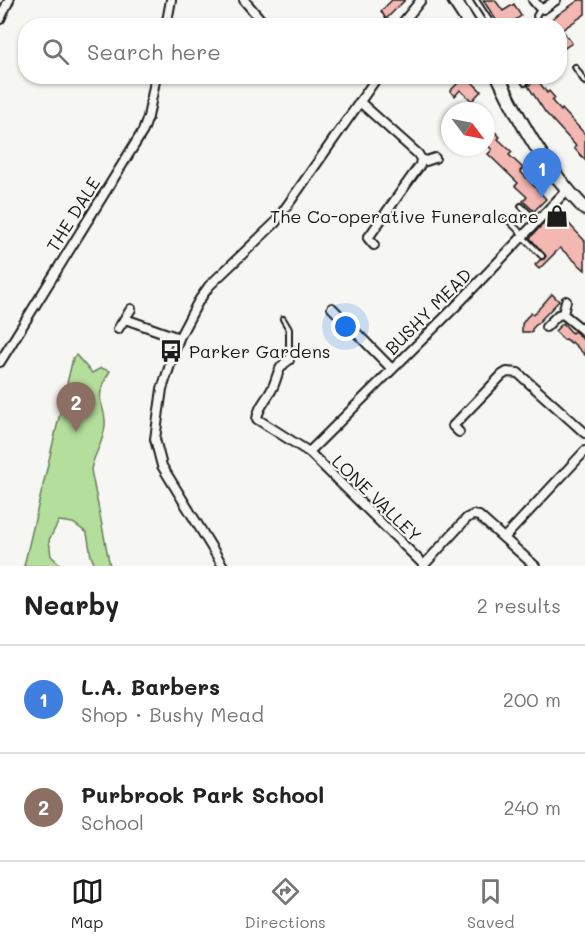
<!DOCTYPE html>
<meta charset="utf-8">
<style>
:root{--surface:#fff;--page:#f2f2f2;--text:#222;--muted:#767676;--line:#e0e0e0;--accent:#1c1c1c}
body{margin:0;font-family:Mali,sans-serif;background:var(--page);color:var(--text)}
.compass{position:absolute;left:441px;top:102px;width:54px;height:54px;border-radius:50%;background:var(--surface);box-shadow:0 2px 4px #0004;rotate:122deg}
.you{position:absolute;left:346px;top:327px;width:21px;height:21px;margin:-15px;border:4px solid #fff;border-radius:50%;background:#1a73e8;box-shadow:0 0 0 9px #1a73e833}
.badge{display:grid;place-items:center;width:39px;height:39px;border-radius:50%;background:var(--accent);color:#fff;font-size:20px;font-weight:700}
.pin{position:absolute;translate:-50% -50px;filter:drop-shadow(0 2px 3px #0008)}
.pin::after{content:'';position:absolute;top:32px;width:21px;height:18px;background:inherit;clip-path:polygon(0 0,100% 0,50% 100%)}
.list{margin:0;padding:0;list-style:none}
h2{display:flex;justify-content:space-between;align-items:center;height:78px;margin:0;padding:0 24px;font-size:26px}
h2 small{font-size:20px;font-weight:400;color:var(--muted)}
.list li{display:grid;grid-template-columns:39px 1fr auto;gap:18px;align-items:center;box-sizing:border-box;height:108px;padding:0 24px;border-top:2px solid var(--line)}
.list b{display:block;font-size:22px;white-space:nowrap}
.list p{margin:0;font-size:20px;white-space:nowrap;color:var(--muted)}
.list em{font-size:20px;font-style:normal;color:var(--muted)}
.icon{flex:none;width:33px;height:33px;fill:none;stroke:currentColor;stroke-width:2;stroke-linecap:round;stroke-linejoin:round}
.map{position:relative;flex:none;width:585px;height:566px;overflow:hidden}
.search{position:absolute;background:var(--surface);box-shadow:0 2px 4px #0004;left:18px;right:18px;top:18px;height:66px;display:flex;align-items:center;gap:15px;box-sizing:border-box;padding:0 21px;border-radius:24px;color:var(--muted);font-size:22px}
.sheet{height:294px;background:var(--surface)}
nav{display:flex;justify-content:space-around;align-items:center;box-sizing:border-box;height:84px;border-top:2px solid var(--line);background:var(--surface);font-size:16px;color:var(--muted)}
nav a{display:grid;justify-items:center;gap:3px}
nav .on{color:var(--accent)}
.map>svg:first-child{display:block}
.green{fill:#b4de9b;stroke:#687d5c;stroke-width:1.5}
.building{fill:#f4b8b3;stroke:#1c1c1c;stroke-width:1.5}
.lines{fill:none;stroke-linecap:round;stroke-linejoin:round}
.service-casing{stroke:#1c1c1c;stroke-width:8}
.minor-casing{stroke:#1c1c1c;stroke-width:12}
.primary-casing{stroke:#1c1c1c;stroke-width:16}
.service{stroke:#f6f6f2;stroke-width:4}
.minor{stroke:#f6f6f2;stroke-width:8}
.primary{stroke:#f6f6f2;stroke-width:12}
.labels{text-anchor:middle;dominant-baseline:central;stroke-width:4.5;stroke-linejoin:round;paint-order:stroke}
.street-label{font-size:18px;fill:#1c1c1c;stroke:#f6f6f2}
.poi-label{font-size:18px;fill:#1c1c1c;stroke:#f6f6f2;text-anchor:end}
</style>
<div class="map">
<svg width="585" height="566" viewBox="0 0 585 566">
<rect width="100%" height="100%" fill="#f6f6f2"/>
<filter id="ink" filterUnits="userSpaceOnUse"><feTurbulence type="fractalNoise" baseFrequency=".0167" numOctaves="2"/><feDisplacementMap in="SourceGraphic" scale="12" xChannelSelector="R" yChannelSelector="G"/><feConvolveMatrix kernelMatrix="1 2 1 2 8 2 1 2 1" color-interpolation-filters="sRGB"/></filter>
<g filter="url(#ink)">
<path class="green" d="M 76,355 L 92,373 L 101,368 L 110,371 C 105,380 98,392 101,402 C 103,411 106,416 105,425 C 104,443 93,455 91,470 L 110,566 L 95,566 L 91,556 L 87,533 L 73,523 L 59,521 L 49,540 L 51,556 L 61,565 L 67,566 L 24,566 L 73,358 Z"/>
<g class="building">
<path d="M 392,0 L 405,0 L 386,19 L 381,11 Z"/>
<path d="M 483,0 L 495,0 L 503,11 L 514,4 L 521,16 L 506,26 L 500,26 Z"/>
<path d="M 579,0 L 585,0 L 585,14 L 562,30 L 572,43 L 560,51 L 560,26 L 543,25 Z"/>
<path d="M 451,76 L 466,76 L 481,91 L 472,101 L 460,90 L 455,96 L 450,91 L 458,83 Z"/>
<path d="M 537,79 L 547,93 L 549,91 L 555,98 L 552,101 L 561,111 L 562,109 L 585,134 L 585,160 L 574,148 L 576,146 L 545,112 L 528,86 Z"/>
<path d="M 486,123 L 500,137 L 498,139 L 512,152 L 509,155 L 523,168 L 520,171 L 546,199 L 534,211 L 523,201 L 527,197 L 515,186 L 518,183 L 488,154 L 492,150 L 486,143 Z"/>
<path d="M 554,212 L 558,212 L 585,241 L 585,270 L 560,248 L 539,269 L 535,265 L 540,260 L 544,259 L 546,256 L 530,238 Z"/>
<path d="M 552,294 L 559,301 L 532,329 L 532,332 L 522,332 L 522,324 L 526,318 L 531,313 L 533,315 Z"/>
<path d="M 563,323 L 572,333 L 574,331 L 579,335 L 585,342 L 585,355 L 572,342 L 571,343 L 566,339 L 564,340 L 555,331 Z"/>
</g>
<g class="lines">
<g class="service-casing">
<g id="service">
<path d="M 476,0 L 493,26"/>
<path d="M 539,26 L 536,16 L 540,9"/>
<path d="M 575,67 L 585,82"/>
<path d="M 522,76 L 525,83"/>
<path d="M 521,206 L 537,221"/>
<path d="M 507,219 L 523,235"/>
<path d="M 523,237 L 542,256"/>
<path d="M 283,319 L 289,329 L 289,360"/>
</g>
</g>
<g class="minor-casing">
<g id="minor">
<path d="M 244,0 L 266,26"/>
<path d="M 533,0 L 539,7 L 543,9 L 556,0"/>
<path d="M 0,19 L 9,0"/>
<path d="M 166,26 L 171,0"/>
<path d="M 400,26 L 421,0"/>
<path d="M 361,103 L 418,154 L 421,159 L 420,165 L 368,238 L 374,245"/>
<path d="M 421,159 L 426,161 L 435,158"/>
<path d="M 332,308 L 392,369"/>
<path d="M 563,314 L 566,301"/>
<path d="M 125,319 L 179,338"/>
<path d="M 546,327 L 558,315 L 563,314 L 585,332"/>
<path d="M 118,329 L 131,309"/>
<path d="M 289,360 C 276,368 278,378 272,389 C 267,399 258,407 257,419 L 309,452 L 424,565"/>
<path d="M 0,362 L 143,131 L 148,117 L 156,76"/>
<path d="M 459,432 L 453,426 L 502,375 L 507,372 L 518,373 L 585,433"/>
<path d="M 309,452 L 454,308 L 567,190"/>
<path d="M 504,538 L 585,451"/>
<path d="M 223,566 L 162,466 L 155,439 L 162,389 L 179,338 L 198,302 L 209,286 L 275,223 L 378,76"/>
<path d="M 423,566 L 467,518 L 473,515 L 479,516 L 535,566"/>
</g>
</g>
<g class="primary-casing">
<g id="primary">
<path d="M 454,0 L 471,26"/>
<path d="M 498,76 C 522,126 546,169 585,209"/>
</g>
</g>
<use href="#service" class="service"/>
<use href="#minor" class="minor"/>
<use href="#primary" class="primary"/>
</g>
</g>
<defs>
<g id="shop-bare" transform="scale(1.8)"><path d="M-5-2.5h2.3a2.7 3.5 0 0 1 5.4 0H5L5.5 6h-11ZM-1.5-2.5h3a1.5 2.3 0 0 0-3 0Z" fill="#1c1c1c" stroke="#f6f6f2" stroke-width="2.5" paint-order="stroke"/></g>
<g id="bus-bare" transform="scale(1.8)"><path d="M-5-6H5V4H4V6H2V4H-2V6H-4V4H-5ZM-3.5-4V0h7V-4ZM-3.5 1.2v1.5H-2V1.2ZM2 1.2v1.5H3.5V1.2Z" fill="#1c1c1c" stroke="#f6f6f2" stroke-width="2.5" paint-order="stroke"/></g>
</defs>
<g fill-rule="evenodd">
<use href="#shop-bare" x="557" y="216"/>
<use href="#bus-bare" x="171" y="351"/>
</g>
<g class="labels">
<g class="street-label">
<text transform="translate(73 214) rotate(-58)">THE DALE</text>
<text transform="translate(428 311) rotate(-45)">BUSHY MEAD</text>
<text transform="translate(377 498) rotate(44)">LONE VALLEY</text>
</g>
<g class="poi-label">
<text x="539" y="216">The Co-operative Funeralcare</text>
<text x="189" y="351" text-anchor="start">Parker Gardens</text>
</g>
</g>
</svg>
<svg class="compass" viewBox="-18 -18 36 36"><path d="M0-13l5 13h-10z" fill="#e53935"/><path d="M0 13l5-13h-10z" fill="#767676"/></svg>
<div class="you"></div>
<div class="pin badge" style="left:542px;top:198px;background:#3f7fe0">1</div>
<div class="pin badge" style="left:76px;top:432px;background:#8d6e63">2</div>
<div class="search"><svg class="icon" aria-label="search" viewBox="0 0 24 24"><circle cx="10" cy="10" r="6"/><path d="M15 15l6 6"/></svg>Search here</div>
</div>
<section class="sheet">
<h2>Nearby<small>2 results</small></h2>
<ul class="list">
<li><span class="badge" style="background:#3f7fe0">1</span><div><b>L.A. Barbers</b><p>Shop · Bushy Mead</p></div><em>200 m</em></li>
<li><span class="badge" style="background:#8d6e63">2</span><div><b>Purbrook Park School</b><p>School</p></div><em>240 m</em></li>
</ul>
</section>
<nav>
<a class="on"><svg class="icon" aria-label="map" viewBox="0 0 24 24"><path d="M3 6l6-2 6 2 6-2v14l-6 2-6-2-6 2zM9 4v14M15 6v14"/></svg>Map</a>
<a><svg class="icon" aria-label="directions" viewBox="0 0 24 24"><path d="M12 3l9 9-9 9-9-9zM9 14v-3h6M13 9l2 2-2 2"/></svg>Directions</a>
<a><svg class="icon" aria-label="saved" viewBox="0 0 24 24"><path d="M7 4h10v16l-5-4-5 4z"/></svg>Saved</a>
</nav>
